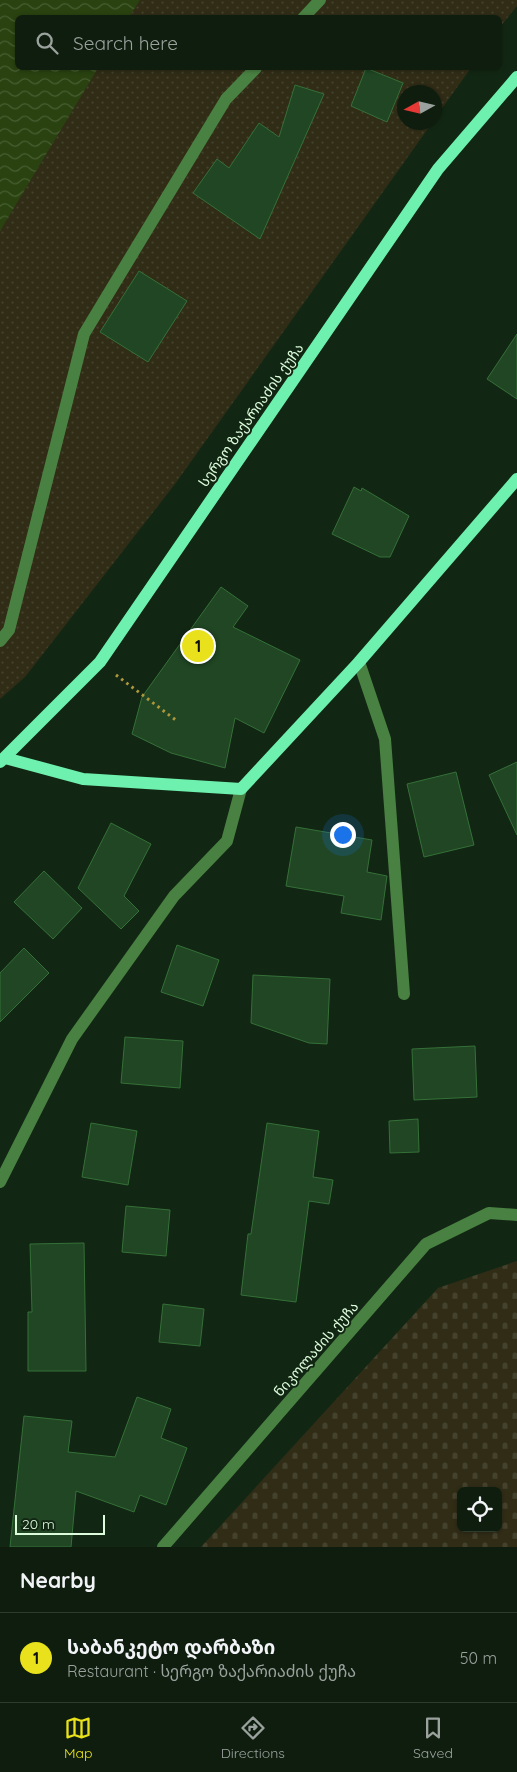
<!DOCTYPE html>
<meta charset="utf-8">
<style>
:root{--surface:#0e1d0e;--page:#172617;--text:#f1f3f6;--muted:#9ba29e;--line:#2e3b2e;--accent:#e8e11b}
body{margin:0;font-family:Quicksand,"Noto Sans Georgian",sans-serif;background:var(--page);color:var(--text)}
.controls{position:absolute;right:15px;bottom:15px;display:grid;overflow:hidden;border-radius:8px;box-shadow:0 1px 4px #0004}
.controls button{width:45px;height:45px;display:grid;place-items:center;padding:0;border:0;border-bottom:1px solid var(--line);background:var(--surface);color:var(--text);font:25px sans-serif}
.compass{position:absolute;left:397px;top:85px;width:45px;height:45px;border-radius:50%;background:var(--surface);box-shadow:0 1px 4px #0004;rotate:262deg}
.scale{position:absolute;left:15px;bottom:12px;width:90px;box-sizing:border-box;padding-left:5px;border:2px solid #ddfcdc;border-top:0;font-size:14px;line-height:18px;white-space:nowrap;color:#ddfcdc;-webkit-text-stroke:4px #122713;paint-order:stroke}
.you{position:absolute;left:342px;top:834px;width:18px;height:18px;margin:-12px;border:4px solid #fff;border-radius:50%;background:#1a73e8;box-shadow:0 0 0 8px #1a73e833}
.badge{display:grid;place-items:center;width:32px;height:32px;border-radius:50%;background:var(--accent);color:#111;font-size:16px;font-weight:700}
.pin{position:absolute;translate:-50% -50%;border:2px solid #fff;box-shadow:0 1px 5px #0006}
.list{margin:0;padding:0;list-style:none}
h2{display:flex;justify-content:space-between;align-items:center;height:65px;margin:0;padding:0 20px;font-size:21px}
h2 small{font-size:16px;font-weight:400;color:var(--muted)}
.list li{display:grid;grid-template-columns:32px 1fr auto;gap:15px;align-items:center;box-sizing:border-box;height:90px;padding:0 20px;border-top:1px solid var(--line)}
.list b{display:block;font-size:19px;white-space:nowrap}
.list p{margin:0;font-size:16px;white-space:nowrap;color:var(--muted)}
.list em{font-size:16px;font-style:normal;color:var(--muted)}
.icon{flex:none;width:28px;height:28px;fill:none;stroke:currentColor;stroke-width:2;stroke-linecap:round;stroke-linejoin:round}
.map{position:relative;flex:none;width:517px;height:1547px;overflow:hidden}
.search{position:absolute;background:var(--surface);box-shadow:0 1px 4px #0004;left:15px;right:15px;top:15px;height:55px;display:flex;align-items:center;gap:12px;box-sizing:border-box;padding:0 18px;border-radius:8px;color:var(--muted);font-size:19px}
.sheet{height:155px;background:var(--surface)}
nav{display:flex;justify-content:space-around;align-items:center;box-sizing:border-box;height:70px;border-top:1px solid var(--line);background:var(--surface);font-size:14px;color:var(--muted)}
nav a{display:grid;justify-items:center;gap:2px}
nav .on{color:var(--accent)}
.map>svg:first-child{display:block}
.grass{fill:url(#grass-dots)}
.cemetery{fill:url(#cemetery-stones);fill-rule:evenodd}
.water{fill:url(#water-waves)}
.building{fill:#204623;stroke:#357038}
.lines{fill:none;stroke-linecap:round;stroke-linejoin:round}
.path{stroke:#af983c;stroke-width:3;stroke-dasharray:2.5 4;stroke-linecap:butt}
.minor{stroke:#498142;stroke-width:12}
.major{stroke:#6ef1ae;stroke-width:12}
.labels{text-anchor:middle;dominant-baseline:central;stroke-width:4;stroke-linejoin:round;paint-order:stroke}
.street-label{font-size:14px;fill:#ddfcdc;stroke:#122713}
</style>
<div class="map">
<svg width="517" height="1547" viewBox="0 0 517 1547">
<defs>
<pattern id="grass-dots" width="8" height="8" patternUnits="userSpaceOnUse" patternTransform="scale(1.25)"><rect width="8" height="8" fill="#302c16"/><path d="M2 2h.1M6 6h.1" fill="none" stroke="#44412c" stroke-width="1.8" stroke-linecap="round"/></pattern>
<pattern id="cemetery-stones" width="16" height="16" patternUnits="userSpaceOnUse" patternTransform="scale(1.25)"><rect width="16" height="16" fill="#302c16"/><path d="M2 7V4a2 2 0 0 1 4 0v3zM10 15v-3a2 2 0 0 1 4 0v3z" fill="#44412c"/></pattern>
<pattern id="water-waves" width="16" height="10" patternUnits="userSpaceOnUse" patternTransform="scale(1.25)"><rect width="16" height="10" fill="#294210"/><path d="M0 5q4-4 8 0t8 0" fill="none" stroke="#485e32"/></pattern>
</defs>
<rect width="100%" height="100%" fill="#122713"/>
<g class="grass">
<path d="M 55,0 L 517,0 L 517,6 L 500,27 L 500,18 L 48,18 Z"/>
<path d="M 30,68 L 471,68 L 435,118 L 434,92 L 404,92 L 404,122 L 432,123 L 175,484 L 25,677 L 0,699 L 0,173 Z"/>
</g>
<path class="cemetery" d="M 517,1261 L 517,1547 L 201,1547 L 438,1288 ZM 461,1491 L 498,1491 L 498,1528 L 461,1528 Z"/>
<path class="water" d="M 0,0 L 140,0 L 129,17 L 18,18 L 18,68 L 98,68 L 0,231 Z"/>
<g class="building">
<path d="M 366,68 L 403,83 L 387,122 L 351,106 Z"/>
<path d="M 295,85 L 324,94 L 260,239 L 193,193 L 217,159 L 229,168 L 259,123 L 279,137 Z"/>
<path d="M 139,271 L 187,301 L 148,362 L 100,332 Z"/>
<path d="M 517,334 L 517,399 L 487,379 Z"/>
<path d="M 354,487 L 361,491 L 362,488 L 409,516 L 390,557 L 380,557 L 332,534 Z"/>
<path d="M 221,587 L 248,606 L 233,627 L 300,660 L 264,733 L 235,718 L 225,768 L 171,753 L 132,734 L 142,697 Z"/>
<path d="M 517,762 L 517,835 L 489,775 Z"/>
<path d="M 456,772 L 474,845 L 424,857 L 407,784 Z"/>
<path d="M 111,823 L 151,844 L 124,896 L 139,911 L 121,929 L 78,888 Z"/>
<path d="M 296,827 L 372,840 L 367,872 L 387,876 L 381,920 L 341,913 L 344,896 L 286,886 Z"/>
<path d="M 44,871 L 82,908 L 53,939 L 14,902 Z"/>
<path d="M 177,945 L 219,960 L 203,1006 L 161,992 Z"/>
<path d="M 24,948 L 49,973 L 0,1022 L 0,973 Z"/>
<path d="M 253,975 L 330,979 L 327,1044 L 309,1043 L 251,1023 Z"/>
<path d="M 125,1037 L 183,1041 L 180,1088 L 121,1083 Z"/>
<path d="M 475,1046 L 477,1097 L 414,1100 L 412,1049 Z"/>
<path d="M 418,1119 L 419,1152 L 390,1153 L 389,1121 Z"/>
<path d="M 91,1123 L 137,1131 L 128,1185 L 82,1177 Z"/>
<path d="M 267,1123 L 319,1131 L 313,1177 L 333,1180 L 329,1204 L 309,1201 L 296,1302 L 241,1295 L 248,1234 L 251,1234 Z"/>
<path d="M 126,1206 L 170,1210 L 166,1256 L 122,1252 Z"/>
<path d="M 84,1243 L 86,1371 L 28,1371 L 28,1312 L 32,1312 L 30,1244 Z"/>
<path d="M 163,1304 L 204,1309 L 200,1346 L 159,1342 Z"/>
<path d="M 137,1397 L 171,1409 L 161,1438 L 187,1448 L 166,1505 L 140,1495 L 134,1512 L 76,1491 L 71,1547 L 10,1547 L 24,1416 L 72,1421 L 68,1452 L 115,1457 Z"/>
</g>
<g class="lines">
<path class="path" d="M 116,675 L 177,721"/>
<g class="minor">
<path d="M 303,18 L 320,0"/>
<path d="M 0,641 L 9,630 L 84,334 L 226,99 L 256,68"/>
<path d="M 359,662 L 385,739 L 404,994"/>
<path d="M 0,1182 L 72,1039 L 174,896 L 227,841 L 241,789"/>
<path d="M 163,1547 L 426,1244 L 489,1213 L 517,1215"/>
</g>
<g class="major">
<path d="M 5,758 L 83,779 L 241,789 L 359,662 L 517,479"/>
<path d="M 0,762 L 100,662 L 438,169 L 517,77"/>
</g>
</g>
<g class="labels">
<g class="street-label">
<text transform="translate(251 415) rotate(-55)">სერგო ზაქარიაძის ქუჩა</text>
<text transform="translate(316 1349) rotate(-49)">ნიკოლაძის ქუჩა</text>
</g>
</g>
</svg>
<div class="controls">
<button><svg class="icon" aria-label="locate" viewBox="0 0 24 24"><circle cx="12" cy="12" r="6"/><path d="M12 2v4M12 18v4M2 12h4M18 12h4"/></svg></button>
</div>
<svg class="compass" viewBox="-18 -18 36 36"><path d="M0-13l5 13h-10z" fill="#e53935"/><path d="M0 13l5-13h-10z" fill="#9ba29e"/></svg>
<div class="scale">20 m</div>
<div class="you"></div>
<div class="pin badge" style="left:198px;top:646px">1</div>
<div class="search"><svg class="icon" aria-label="search" viewBox="0 0 24 24"><circle cx="10" cy="10" r="6"/><path d="M15 15l6 6"/></svg>Search here</div>
</div>
<section class="sheet">
<h2>Nearby<small></small></h2>
<ul class="list">
<li><span class="badge">1</span><div><b>საბანკეტო დარბაზი</b><p>Restaurant · სერგო ზაქარიაძის ქუჩა</p></div><em>50 m</em></li>
</ul>
</section>
<nav>
<a class="on"><svg class="icon" aria-label="map" viewBox="0 0 24 24"><path d="M3 6l6-2 6 2 6-2v14l-6 2-6-2-6 2zM9 4v14M15 6v14"/></svg>Map</a>
<a><svg class="icon" aria-label="directions" viewBox="0 0 24 24"><path d="M12 3l9 9-9 9-9-9zM9 14v-3h6M13 9l2 2-2 2"/></svg>Directions</a>
<a><svg class="icon" aria-label="saved" viewBox="0 0 24 24"><path d="M7 4h10v16l-5-4-5 4z"/></svg>Saved</a>
</nav>
